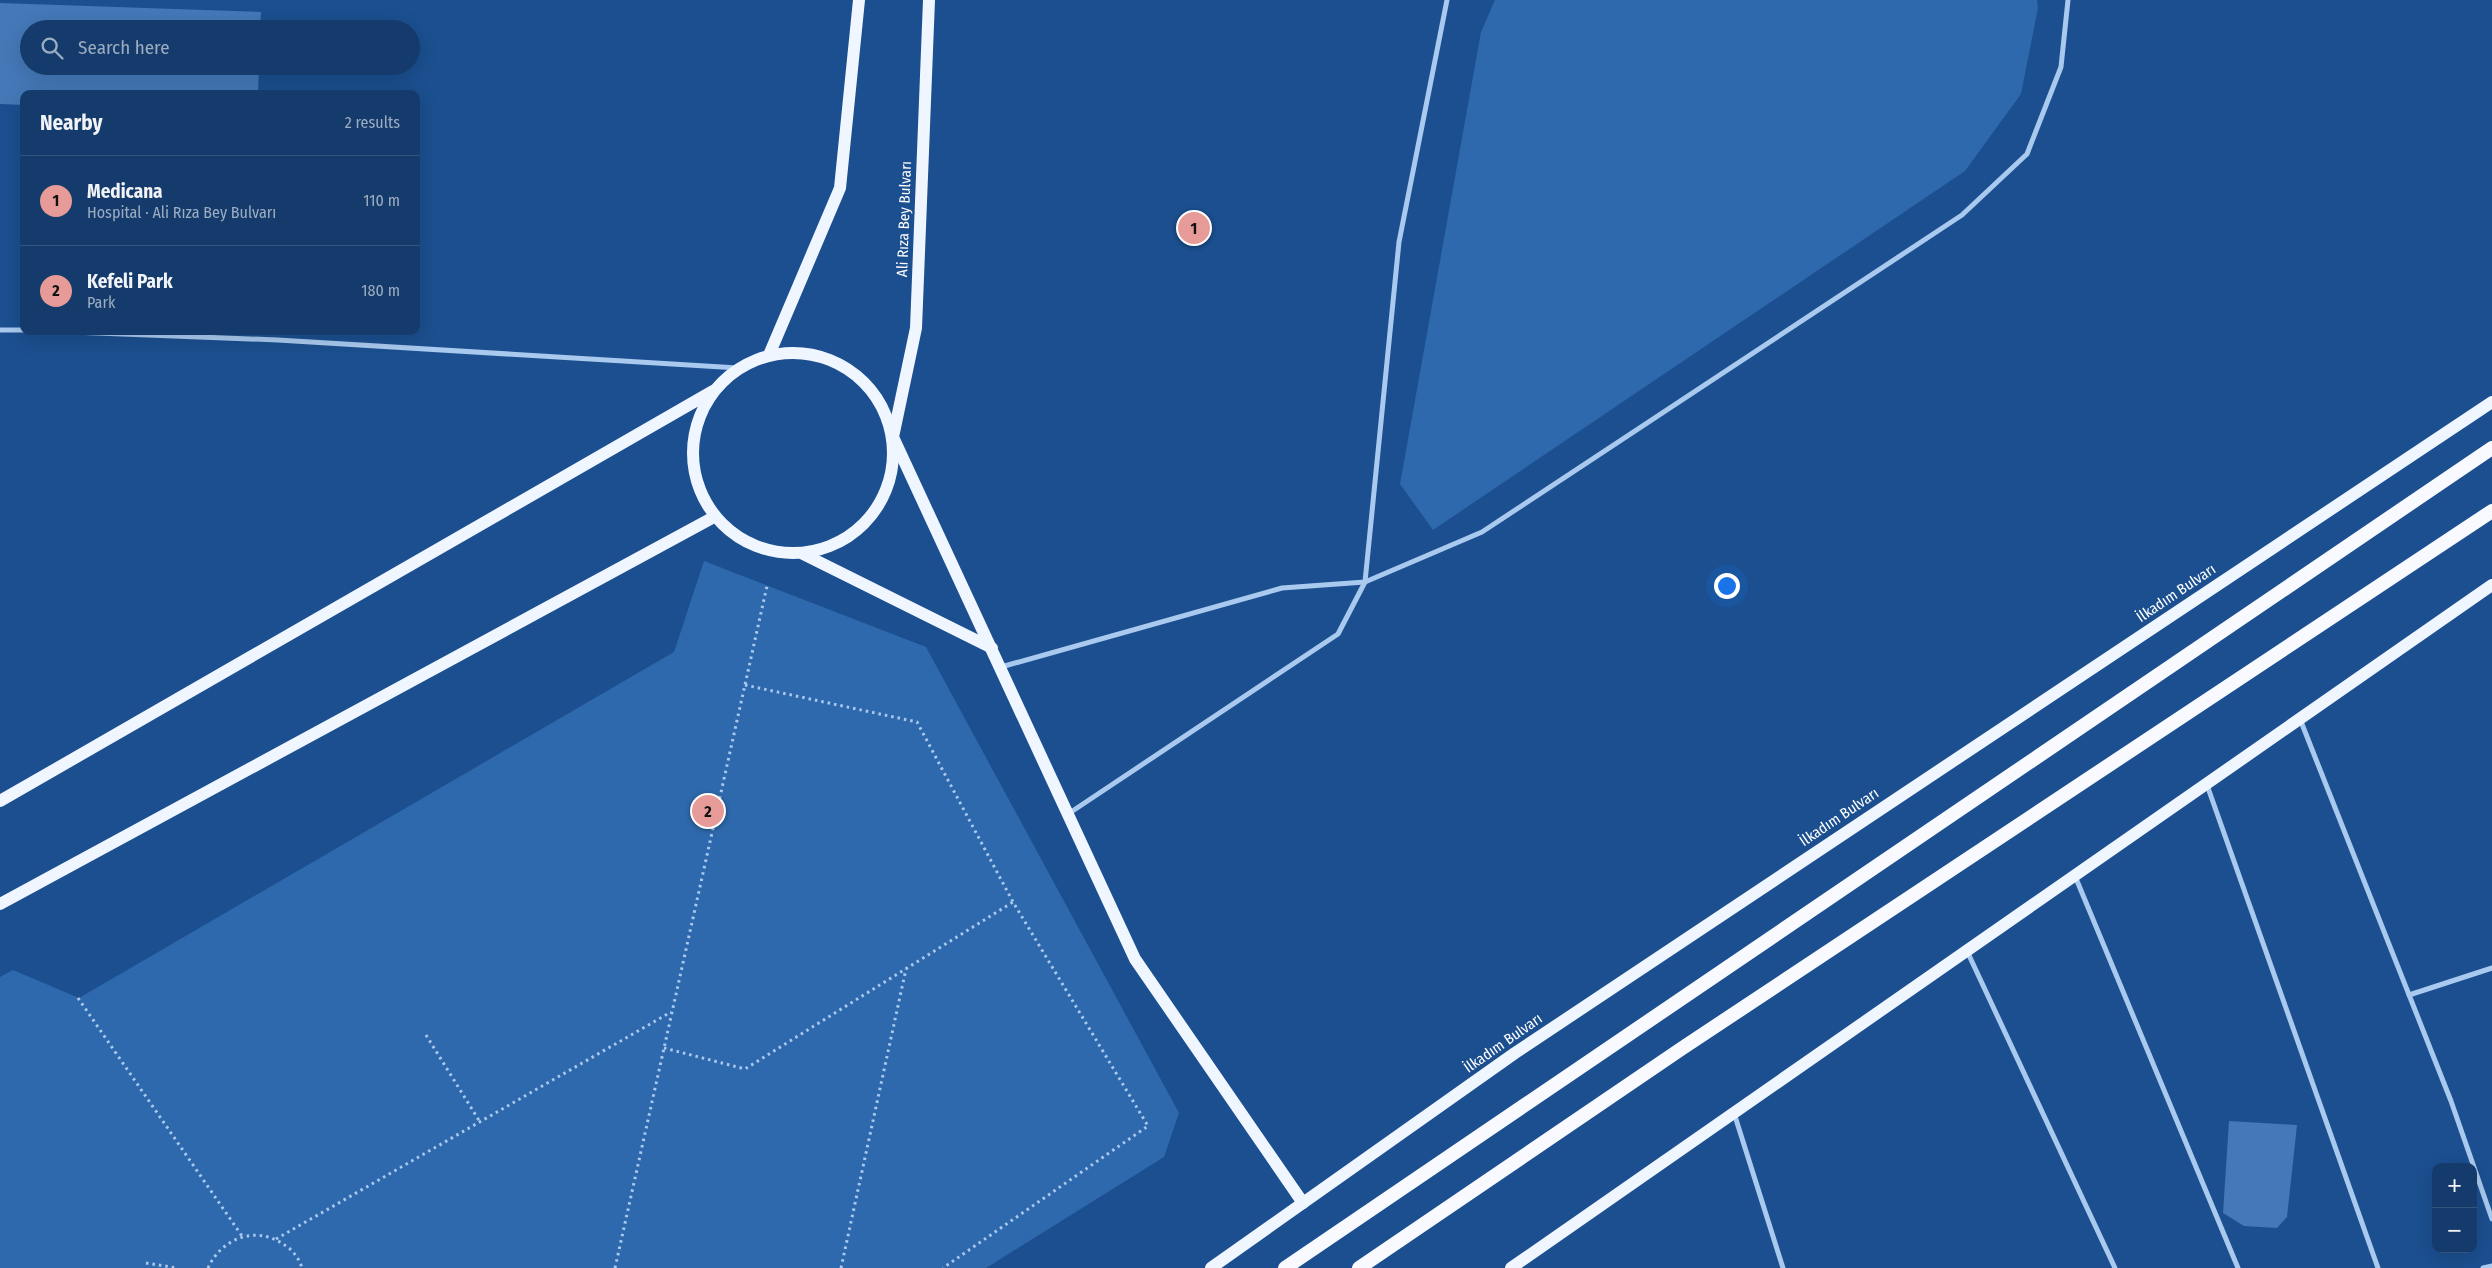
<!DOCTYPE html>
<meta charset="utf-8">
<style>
:root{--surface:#143b6b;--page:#214673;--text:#f1f3f6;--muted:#9dadc1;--line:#33557e;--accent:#e69b98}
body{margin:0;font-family:"Fira Sans Condensed",sans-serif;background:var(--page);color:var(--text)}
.controls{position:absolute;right:15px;bottom:15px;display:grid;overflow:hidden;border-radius:10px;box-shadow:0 5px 20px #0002}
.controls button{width:45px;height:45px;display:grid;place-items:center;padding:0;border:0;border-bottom:1px solid var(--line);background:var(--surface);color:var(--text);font:25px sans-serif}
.you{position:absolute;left:1726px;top:585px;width:18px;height:18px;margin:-12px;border:4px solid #fff;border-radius:50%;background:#1a73e8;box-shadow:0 0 0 8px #1a73e833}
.badge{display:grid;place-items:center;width:32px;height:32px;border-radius:50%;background:var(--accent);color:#111;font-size:16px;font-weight:700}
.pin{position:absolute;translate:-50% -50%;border:2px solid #fff;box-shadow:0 1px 5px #0006}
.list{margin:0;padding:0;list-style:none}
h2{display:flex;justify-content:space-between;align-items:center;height:65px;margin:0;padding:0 20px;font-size:21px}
h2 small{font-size:16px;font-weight:400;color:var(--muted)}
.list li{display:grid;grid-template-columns:32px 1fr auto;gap:15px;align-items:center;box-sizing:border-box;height:90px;padding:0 20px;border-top:1px solid var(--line)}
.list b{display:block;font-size:19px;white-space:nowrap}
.list p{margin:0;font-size:16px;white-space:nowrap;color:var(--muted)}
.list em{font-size:16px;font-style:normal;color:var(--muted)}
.icon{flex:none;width:28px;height:28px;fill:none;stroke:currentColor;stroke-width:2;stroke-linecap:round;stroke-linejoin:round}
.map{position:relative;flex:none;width:2492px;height:1268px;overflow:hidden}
.search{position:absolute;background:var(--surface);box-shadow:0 5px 20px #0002;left:20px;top:20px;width:400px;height:55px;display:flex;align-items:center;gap:12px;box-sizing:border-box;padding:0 18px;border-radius:28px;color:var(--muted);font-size:19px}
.panel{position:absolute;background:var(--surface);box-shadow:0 5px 20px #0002;left:20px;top:90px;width:400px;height:245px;border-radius:10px}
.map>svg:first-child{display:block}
.green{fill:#2e69ad}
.building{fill:#4478b7}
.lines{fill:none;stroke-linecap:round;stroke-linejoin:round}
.path{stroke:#a9c9ee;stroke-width:3;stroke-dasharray:2.5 4;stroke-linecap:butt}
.minor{stroke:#a9c9ee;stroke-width:5}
.primary{stroke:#f0f6ff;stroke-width:12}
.trunk{stroke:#f8faff;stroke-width:14}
.labels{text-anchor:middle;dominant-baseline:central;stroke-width:4;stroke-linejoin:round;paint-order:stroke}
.street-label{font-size:15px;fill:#fff;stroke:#1b4f8f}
</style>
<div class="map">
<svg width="2492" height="1268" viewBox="0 0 2492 1268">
<rect width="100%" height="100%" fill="#1b4f8f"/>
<g class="green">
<path d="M 1495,0 L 2037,0 L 2038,8 L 2021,94 L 1965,171 L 1433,530 L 1400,484 L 1481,32 Z"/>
<path d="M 704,561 L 926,647 L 1179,1113 L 1164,1157 L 986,1268 L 0,1268 L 0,977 L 13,970 L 79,998 L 674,652 Z"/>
</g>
<g class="building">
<path d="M 0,3 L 261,12 L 260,29 L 29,29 L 29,66 L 259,66 L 258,94 L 24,94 L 24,105 L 0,104 Z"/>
<path d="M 2229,1121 L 2297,1125 L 2287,1217 L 2277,1228 L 2244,1226 L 2223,1213 Z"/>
</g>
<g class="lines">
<g class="path">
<path d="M 745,685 L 917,722 L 1013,902"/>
<path d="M 78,998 L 242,1236"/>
<path d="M 426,1035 L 480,1122"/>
<path d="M 664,1048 L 745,1069 L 1013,902 L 1148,1126 L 943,1268"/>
<path d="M 276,1239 L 671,1012"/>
<path d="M 146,1263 L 177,1268"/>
<path d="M 208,1268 C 221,1239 255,1225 283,1244 C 292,1249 299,1258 302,1268"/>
<path d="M 615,1268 L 767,586"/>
<path d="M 841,1268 L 906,969"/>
</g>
<g class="minor">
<path d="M 0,330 L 24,330"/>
<path d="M 46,331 L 278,340 L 738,368"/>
<path d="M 1001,667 L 1282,588 L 1365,582 L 1482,532 L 1962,215 L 2027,154 L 2061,67 L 2068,0"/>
<path d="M 2300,719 L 2451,1101 L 2492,1219"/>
<path d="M 2207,785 L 2378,1268"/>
<path d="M 1068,814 L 1338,634 L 1365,582 L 1399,242 L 1447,0"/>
<path d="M 2075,876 L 2238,1268"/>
<path d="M 1967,951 L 2115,1268"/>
<path d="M 2409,995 L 2492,968"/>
<path d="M 1734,1113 L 1783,1268"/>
<path d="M 2483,1268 L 2492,1266"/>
</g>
<g class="primary">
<path d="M 929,0 L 916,328 L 893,437 L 1135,959 L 1303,1203"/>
<circle cx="793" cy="453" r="100"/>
<path d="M 769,355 L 840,188 L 859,0"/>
<path d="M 803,554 L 992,648"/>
<path d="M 0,801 L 713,391"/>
<path d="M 0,904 L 714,517"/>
<path d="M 1211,1268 L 1515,1053 L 2492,402"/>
<path d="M 1511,1268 L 2492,585"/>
</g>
<g class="trunk">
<path d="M 1285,1268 L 2492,448"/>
<path d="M 1359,1268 L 1681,1049 L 2492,511"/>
</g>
</g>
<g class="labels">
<g class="street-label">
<text transform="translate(904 219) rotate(-88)">Ali Rıza Bey Bulvarı</text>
<text transform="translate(2176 593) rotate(-34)">İlkadım Bulvarı</text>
<text transform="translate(1839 817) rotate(-34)">İlkadım Bulvarı</text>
<text transform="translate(1503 1043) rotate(-35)">İlkadım Bulvarı</text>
</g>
</g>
</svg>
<div class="controls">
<button>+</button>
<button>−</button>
</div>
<div class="you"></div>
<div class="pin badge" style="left:1194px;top:228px">1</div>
<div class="pin badge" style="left:708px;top:811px">2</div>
<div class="search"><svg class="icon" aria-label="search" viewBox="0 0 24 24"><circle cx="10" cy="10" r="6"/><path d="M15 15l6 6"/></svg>Search here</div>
<section class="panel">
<h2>Nearby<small>2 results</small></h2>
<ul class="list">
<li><span class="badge">1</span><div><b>Medicana</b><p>Hospital · Ali Rıza Bey Bulvarı</p></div><em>110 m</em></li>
<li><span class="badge">2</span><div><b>Kefeli Park</b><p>Park</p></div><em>180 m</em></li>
</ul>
</section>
</div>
